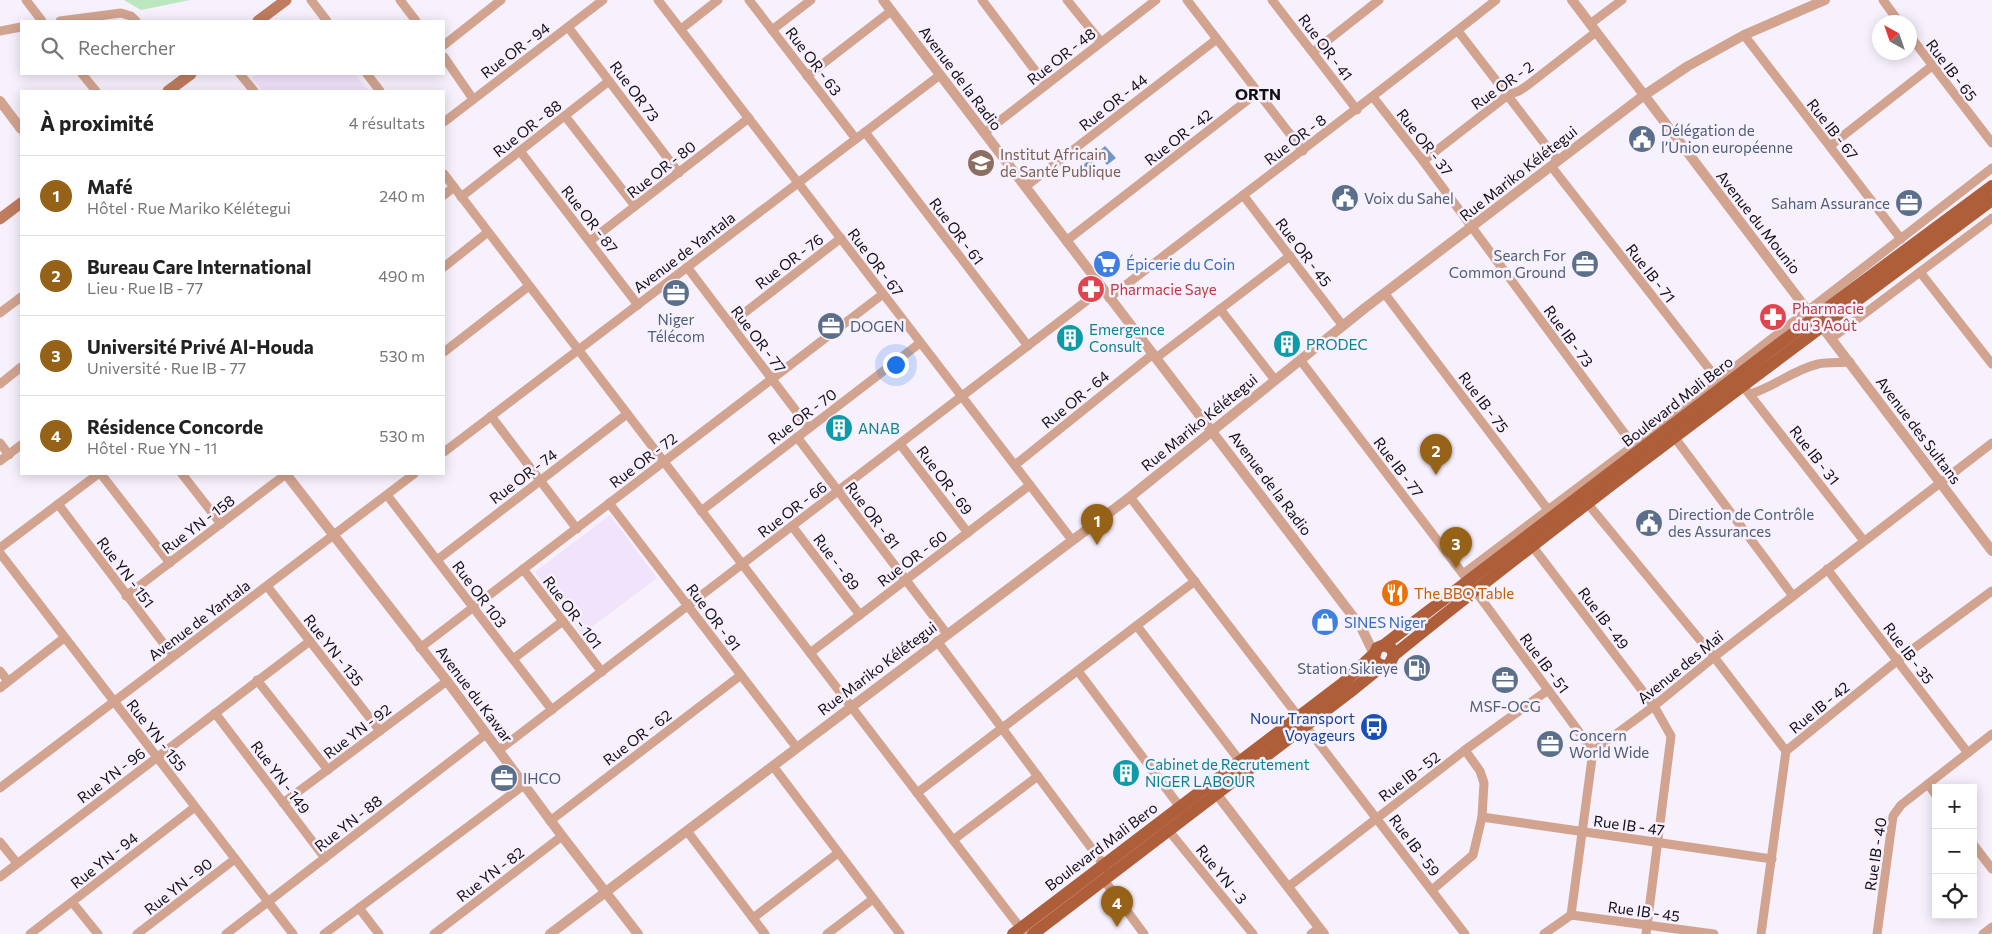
<!DOCTYPE html>
<html lang="fr">
<meta charset="utf-8">
<style>
:root{--surface:#fff;--page:#f2f2f2;--text:#222;--muted:#767676;--line:#e0e0e0;--accent:#966217}
body{margin:0;font-family:Commissioner,sans-serif;background:var(--page);color:var(--text)}
.controls{position:absolute;right:15px;bottom:15px;display:grid;overflow:hidden;border-radius:0px;box-shadow:0 2px 12px #0003}
.controls button{width:45px;height:45px;display:grid;place-items:center;padding:0;border:0;border-bottom:1px solid var(--line);background:var(--surface);color:var(--text);font:25px sans-serif}
.compass{position:absolute;left:1872px;top:15px;width:45px;height:45px;border-radius:50%;background:var(--surface);box-shadow:0 2px 12px #0003;rotate:320deg}
.you{position:absolute;left:895px;top:364px;width:18px;height:18px;margin:-12px;border:4px solid #fff;border-radius:50%;background:#1a73e8;box-shadow:0 0 0 8px #1a73e833}
.badge{display:grid;place-items:center;width:32px;height:32px;border-radius:50%;background:var(--accent);color:#fff;font-size:16px;font-weight:700}
.pin{position:absolute;translate:-50% -41px;filter:drop-shadow(0 1px 2px #0008)}
.pin::after{content:'';position:absolute;top:26px;width:18px;height:15px;background:inherit;clip-path:polygon(0 0,100% 0,50% 100%)}
.list{margin:0;padding:0;list-style:none}
h2{display:flex;justify-content:space-between;align-items:center;height:65px;margin:0;padding:0 20px;font-size:21px}
h2 small{font-size:16px;font-weight:400;color:var(--muted)}
.list li{display:grid;grid-template-columns:32px 1fr auto;gap:15px;align-items:center;box-sizing:border-box;height:80px;padding:0 20px;border-top:1px solid var(--line)}
.list b{display:block;font-size:19px;white-space:nowrap}
.list p{margin:0;font-size:16px;white-space:nowrap;color:var(--muted)}
.list em{font-size:16px;font-style:normal;color:var(--muted)}
.icon{flex:none;width:28px;height:28px;fill:none;stroke:currentColor;stroke-width:2;stroke-linecap:round;stroke-linejoin:round}
.map{position:relative;flex:none;width:1992px;height:934px;overflow:hidden}
.search{position:absolute;background:var(--surface);box-shadow:0 2px 12px #0003;left:20px;top:20px;width:425px;height:55px;display:flex;align-items:center;gap:12px;box-sizing:border-box;padding:0 18px;border-radius:0px;color:var(--muted);font-size:19px}
.panel{position:absolute;background:var(--surface);box-shadow:0 2px 12px #0003;left:20px;top:90px;width:425px;height:385px;border-radius:0px}
.map>svg:first-child{display:block}
.built{fill:#f0e3fb}
.green{fill:#bae7bd}
.water{fill:#6f98c2}
.lines{fill:none;stroke-linecap:round;stroke-linejoin:round}
.minor{stroke:#d2a490;stroke-width:9}
.tertiary{stroke:#d2a490;stroke-width:10}
.secondary{stroke:#bf7c5f;stroke-width:11}
.primary{stroke:#af5e3a;stroke-width:12}
.labels{text-anchor:middle;dominant-baseline:central;stroke-width:5;stroke-linejoin:round;paint-order:stroke}
.street-label{font-size:15px;fill:#130f16;stroke:#f7f0fd}
.service-label{font-size:15px;fill:#4e5e75;stroke:#f7f0fd;text-anchor:start}
.education-label{font-size:15px;fill:#785e54;stroke:#f7f0fd;text-anchor:start}
.shop-label{font-size:15px;fill:#366cbe;stroke:#f7f0fd;text-anchor:start}
.health-label{font-size:15px;fill:#be3a42;stroke:#f7f0fd;text-anchor:start}
.culture-label{font-size:15px;fill:#0d838f;stroke:#f7f0fd;text-anchor:start}
.food-label{font-size:15px;fill:#c56008;stroke:#f7f0fd;text-anchor:start}
.transit-label{font-size:15px;fill:#164399;stroke:#f7f0fd;text-anchor:end}
.neighbourhood-label{font-size:16px;font-weight:bold;fill:#130f16;stroke:#f7f0fd}
</style>
<div class="map">
<svg width="1992" height="934" viewBox="0 0 1992 934">
<rect width="100%" height="100%" fill="#f7f0fd"/>
<g class="built">
<path d="M 257,74 L 355,74 L 369,91 L 263,91 L 252,78 Z"/>
<path d="M 610,515 L 657,578 L 582,634 L 535,572 Z"/>
</g>
<path class="green" d="M 124,0 L 190,0 L 141,10 Z"/>
<g class="water">
<path d="M 1105,146 L 1116,158 L 1107,165 L 1097,153 Z"/>
<path d="M 1090,159 L 1099,170 L 1090,177 L 1081,167 Z"/>
</g>
<g class="lines">
<g class="minor">
<path d="M 26,0 L 42,21"/>
<path d="M 311,0 L 327,21"/>
<path d="M 400,0 L 416,21"/>
<path d="M 658,0 L 1072,540"/>
<path d="M 749,0 L 856,139"/>
<path d="M 982,0 L 1046,85"/>
<path d="M 1067,0 L 1101,42"/>
<path d="M 1187,0 L 1303,151"/>
<path d="M 1272,0 L 1357,110"/>
<path d="M 1883,0 L 1899,22"/>
<path d="M 60,21 L 121,13 L 131,16 L 136,21"/>
<path d="M 1590,24 L 1622,0"/>
<path d="M 568,27 L 679,173"/>
<path d="M 681,29 L 718,0"/>
<path d="M 772,30 L 811,0"/>
<path d="M 0,31 L 21,27"/>
<path d="M 1458,31 L 1558,161"/>
<path d="M 1744,35 L 1901,239"/>
<path d="M 1910,36 L 1992,143"/>
<path d="M 444,45 L 501,0"/>
<path d="M 1313,52 L 1379,0"/>
<path d="M 444,57 L 473,99"/>
<path d="M 82,74 L 96,91"/>
<path d="M 240,74 L 254,91"/>
<path d="M 367,74 L 380,91"/>
<path d="M 807,76 L 891,11"/>
<path d="M 1373,97 L 1423,161 L 1636,449"/>
<path d="M 565,116 L 635,206"/>
<path d="M 444,122 L 603,0"/>
<path d="M 865,132 L 1028,346"/>
<path d="M 984,133 L 1156,0"/>
<path d="M 1830,146 L 1932,66"/>
<path d="M 520,151 L 638,305"/>
<path d="M 1423,161 L 1508,95 L 1519,91 L 1528,85 L 1596,32"/>
<path d="M 1551,166 L 1721,384"/>
<path d="M 444,174 L 1025,934"/>
<path d="M 1025,187 L 1217,39"/>
<path d="M 444,195 L 454,187"/>
<path d="M 1243,195 L 1343,326"/>
<path d="M 461,197 L 609,81"/>
<path d="M 590,241 L 749,118"/>
<path d="M 1066,241 L 1258,92"/>
<path d="M 444,267 L 488,232"/>
<path d="M 687,267 L 809,428"/>
<path d="M 1920,272 L 1992,364"/>
<path d="M 1385,294 L 1552,515"/>
<path d="M 1109,298 C 1238,198 1369,101 1496,0"/>
<path d="M 1220,309 L 1275,380"/>
<path d="M 0,313 L 21,297"/>
<path d="M 730,324 L 841,238"/>
<path d="M 1832,338 L 1992,218"/>
<path d="M 444,352 L 529,286"/>
<path d="M 1156,358 L 1290,256"/>
<path d="M 1301,361 L 1463,574 L 1593,751"/>
<path d="M 0,384 L 21,367"/>
<path d="M 1743,386 L 1864,541"/>
<path d="M 1750,394 C 1774,387 1793,370 1818,364 C 1828,362 1839,363 1850,362"/>
<path d="M 491,416 L 577,529"/>
<path d="M 797,437 L 947,634"/>
<path d="M 1675,438 L 1793,596"/>
<path d="M 0,443 L 9,455"/>
<path d="M 900,444 L 968,533"/>
<path d="M 444,452 L 940,75"/>
<path d="M 0,461 L 21,445"/>
<path d="M 1015,465 L 1153,354"/>
<path d="M 101,474 L 170,563"/>
<path d="M 182,474 L 221,524"/>
<path d="M 387,495 L 552,710"/>
<path d="M 1130,497 L 1465,934"/>
<path d="M 609,503 L 797,748"/>
<path d="M 58,504 L 173,656"/>
<path d="M 1588,504 L 1714,657 L 1786,751"/>
<path d="M 701,511 L 920,343"/>
<path d="M 792,526 L 860,615"/>
<path d="M 1533,547 L 1654,706 L 1671,736 L 1646,934"/>
<path d="M 0,548 L 98,474"/>
<path d="M 0,553 L 293,934"/>
<path d="M 437,560 L 627,414"/>
<path d="M 523,569 L 602,672"/>
<path d="M 1827,569 L 1968,753"/>
<path d="M 1463,574 L 1633,446 L 1992,168"/>
<path d="M 267,586 L 380,731"/>
<path d="M 126,596 L 286,474"/>
<path d="M 1137,626 L 1243,765"/>
<path d="M 937,641 L 1107,869"/>
<path d="M 420,648 L 883,294"/>
<path d="M 810,653 L 1030,485"/>
<path d="M 513,659 L 563,621"/>
<path d="M 0,671 L 8,681"/>
<path d="M 1078,671 L 1183,811"/>
<path d="M 257,680 L 328,770"/>
<path d="M 0,688 L 64,638"/>
<path d="M 215,713 L 325,858"/>
<path d="M 499,750 L 1102,289"/>
<path d="M 773,766 L 900,934"/>
<path d="M 1928,784 L 1936,795"/>
<path d="M 0,788 L 414,474"/>
<path d="M 917,793 L 1195,581"/>
<path d="M 283,803 L 447,681"/>
<path d="M 1482,817 L 1772,859"/>
<path d="M 550,821 L 741,675"/>
<path d="M 687,831 L 765,934"/>
<path d="M 1169,831 L 1253,934"/>
<path d="M 953,840 L 1038,776"/>
<path d="M 0,842 L 17,863"/>
<path d="M 1973,844 L 1992,869"/>
<path d="M 0,877 L 310,641"/>
<path d="M 1104,880 L 1144,934"/>
<path d="M 1288,887 L 1465,750 L 1548,690"/>
<path d="M 1432,890 L 1473,855 L 1482,817 L 1484,783 L 1480,771 L 1465,750"/>
<path d="M 72,902 L 98,934"/>
<path d="M 359,908 L 379,934"/>
<path d="M 1571,915 L 1714,934"/>
<path d="M 753,918 L 838,853"/>
<path d="M 30,934 L 195,807"/>
<path d="M 137,934 L 235,859"/>
<path d="M 226,934 L 486,734"/>
<path d="M 324,934 L 524,785"/>
<path d="M 434,934 L 562,836"/>
<path d="M 827,934 L 873,899"/>
<path d="M 1311,934 L 1319,928"/>
<path d="M 1544,934 L 1571,915 L 1593,751 L 1654,706 L 1714,657 L 1992,443"/>
<path d="M 1761,934 L 1786,751 L 1898,660 L 1992,591"/>
<path d="M 1877,934 L 1893,816 L 1901,805 L 1992,734"/>
<path d="M 1983,934 L 1992,927"/>
</g>
<g class="tertiary">
<path d="M 883,0 L 1361,627 L 1374,654"/>
<path d="M 1572,0 L 1814,319"/>
<path d="M 0,101 L 21,129"/>
<path d="M 1823,328 L 1992,551"/>
<path d="M 286,474 L 447,681 L 562,836 L 638,934"/>
<path d="M 1212,788 L 1324,934"/>
<path d="M 550,934 L 1130,497 L 1365,308 L 1643,96 L 1688,66 L 1744,35 L 1825,0"/>
</g>
<g class="secondary">
<path d="M 258,21 L 286,0"/>
<path d="M 168,91 L 191,74"/>
<path d="M 0,219 L 21,203"/>
</g>
<g class="primary">
<path d="M 1384,645 L 1391,648 L 1394,655 L 1389,665 C 1382,667 1376,665 1374,657 L 1377,648 L 1384,645 L 1771,350 L 1992,186"/>
<path d="M 1394,655 C 1589,498 1791,350 1992,200"/>
<path d="M 1013,934 L 1343,683 L 1374,654"/>
<path d="M 1033,934 L 1350,692 L 1382,666"/>
</g>
</g>
<defs>
<g id="civic-disc" transform="scale(1.4375)"><circle r="9.5" fill="#5c6f8a" stroke="#f7f0fd"/><path d="M-.6-6.5H3V-4.5H.6V-3L4-1V1h2V6H-6V1h2V-1L-.6-3ZM-1.2 2.5V6h2.4V2.5Z" fill="#fff"/></g>
<g id="university-disc" transform="scale(1.4375)"><circle r="9.5" fill="#8d6e63" stroke="#f7f0fd"/><path d="M0-5L7-2L0 1L-7-2ZM-4 1L0 2.5L4 1V4Q0 6-4 4Z" fill="#fff"/></g>
<g id="office-disc" transform="scale(1.4375)"><circle r="9.5" fill="#5c6f8a" stroke="#f7f0fd"/><path d="M-6-3h4V-5.5h4V-3h4V5H-6ZM-1-4.5V-3h2v-1.5ZM-6 0V1H6V0Z" fill="#fff"/></g>
<g id="supermarket-disc" transform="scale(1.4375)"><circle r="9.5" fill="#3f7fe0" stroke="#f7f0fd"/><path d="M-6-5.5h2.5l.6 2H6L4.5 2H-2.5L-4.4-4H-6ZM-1.5 3.2a1.3 1.3 0 1 0 .1 0ZM3 3.2a1.3 1.3 0 1 0 .1 0Z" fill="#fff"/></g>
<g id="pharmacy-disc" transform="scale(1.4375)"><circle r="9.5" fill="#e0444e" stroke="#f7f0fd"/><path d="M-2-6h4v4h4v4h-4v4h-4v-4h-4v-4h4Z" fill="#fff"/></g>
<g id="building-disc" transform="scale(1.4375)"><circle r="9.5" fill="#0f9aa8" stroke="#f7f0fd"/><path d="M-4-6H4V6H1V3H-1V6H-4ZM-2.5-4.3h1.7v1.8h-1.7ZM.8-4.3h1.7v1.8H.8ZM-2.5-1h1.7V.8h-1.7ZM.8-1h1.7V.8H.8Z" fill="#fff"/></g>
<g id="restaurant-disc" transform="scale(1.4375)"><circle r="9.5" fill="#e8710a" stroke="#f7f0fd"/><path d="M-5-6h1v4h1v-4h1v4h1v-4h1v5L-1.5 .5V6h-2V.5L-5-1ZM5-6V6H3V1.5H1.5Q1.5-4 5-6Z" fill="#fff"/></g>
<g id="shop-disc" transform="scale(1.4375)"><circle r="9.5" fill="#3f7fe0" stroke="#f7f0fd"/><path d="M-5-2.5h2.3a2.7 3.5 0 0 1 5.4 0H5L5.5 6h-11ZM-1.5-2.5h3a1.5 2.3 0 0 0-3 0Z" fill="#fff"/></g>
<g id="fuel-disc" transform="scale(1.4375)"><circle r="9.5" fill="#5c6f8a" stroke="#f7f0fd"/><path d="M-5.5-6h7V0h2V4h1.3V-2.5L3-4.5l.8-.8L6-3V5H2.5V1h-1V6h-7ZM-4.2-4.7v3.2H.2V-4.7Z" fill="#fff"/></g>
<g id="bus-disc" transform="scale(1.4375)"><circle r="9.5" fill="#1a4fb4" stroke="#f7f0fd"/><path d="M-5-6H5V4H4V6H2V4H-2V6H-4V4H-5ZM-3.5-4V0h7V-4ZM-3.5 1.2v1.5H-2V1.2ZM2 1.2v1.5H3.5V1.2Z" fill="#fff"/></g>
</defs>
<g fill-rule="evenodd">
<use href="#civic-disc" x="1642" y="139"/>
<use href="#university-disc" x="981" y="163"/>
<use href="#civic-disc" x="1345" y="198"/>
<use href="#office-disc" x="1909" y="203"/>
<use href="#supermarket-disc" x="1107" y="264"/>
<use href="#office-disc" x="1585" y="264"/>
<use href="#pharmacy-disc" x="1091" y="289"/>
<use href="#office-disc" x="676" y="293"/>
<use href="#pharmacy-disc" x="1773" y="317"/>
<use href="#office-disc" x="831" y="326"/>
<use href="#building-disc" x="1070" y="338"/>
<use href="#building-disc" x="1287" y="344"/>
<use href="#building-disc" x="839" y="428"/>
<use href="#civic-disc" x="1649" y="523"/>
<use href="#restaurant-disc" x="1395" y="593"/>
<use href="#shop-disc" x="1325" y="622"/>
<use href="#fuel-disc" x="1417" y="668"/>
<use href="#office-disc" x="1505" y="680"/>
<use href="#bus-disc" x="1374" y="727"/>
<use href="#office-disc" x="1550" y="744"/>
<use href="#building-disc" x="1126" y="773"/>
<use href="#office-disc" x="504" y="778"/>
</g>
<g class="labels">
<g class="street-label">
<text transform="translate(1326 47) rotate(53)">Rue OR - 41</text>
<text transform="translate(515 50) rotate(-37)">Rue OR - 94</text>
<text transform="translate(1061 56) rotate(-38)">Rue OR - 48</text>
<text transform="translate(814 61) rotate(53)">Rue OR - 63</text>
<text transform="translate(1952 70) rotate(53)">Rue IB - 65</text>
<text transform="translate(961 78) rotate(53)">Avenue de la Radio</text>
<text transform="translate(1502 85) rotate(-35)">Rue OR - 2</text>
<text transform="translate(635 91) rotate(53)">Rue OR 73</text>
<text transform="translate(1113 102) rotate(-38)">Rue OR - 44</text>
<text transform="translate(527 128) rotate(-38)">Rue OR - 88</text>
<text transform="translate(1833 129) rotate(52)">Rue IB - 67</text>
<text transform="translate(1178 137) rotate(-38)">Rue OR - 42</text>
<text transform="translate(1295 139) rotate(-37)">Rue OR - 8</text>
<text transform="translate(1425 142) rotate(52)">Rue OR - 37</text>
<text transform="translate(661 169) rotate(-38)">Rue OR - 80</text>
<text transform="translate(1518 173) rotate(-38)">Rue Mariko Kélétegui</text>
<text transform="translate(590 219) rotate(52)">Rue OR - 87</text>
<text transform="translate(1759 222) rotate(52)">Avenue du Mounio</text>
<text transform="translate(957 231) rotate(53)">Rue OR - 61</text>
<text transform="translate(684 252) rotate(-37)">Avenue de Yantala</text>
<text transform="translate(1304 252) rotate(53)">Rue OR - 45</text>
<text transform="translate(789 261) rotate(-37)">Rue OR - 76</text>
<text transform="translate(876 262) rotate(53)">Rue OR - 67</text>
<text transform="translate(1651 273) rotate(52)">Rue IB - 71</text>
<text transform="translate(1569 336) rotate(54)">Rue IB - 73</text>
<text transform="translate(759 339) rotate(53)">Rue OR - 77</text>
<text transform="translate(1075 399) rotate(-39)">Rue OR - 64</text>
<text transform="translate(1677 401) rotate(-38)">Boulevard Mali Bero</text>
<text transform="translate(1484 402) rotate(53)">Rue IB - 75</text>
<text transform="translate(802 416) rotate(-37)">Rue OR - 70</text>
<text transform="translate(1199 422) rotate(-39)">Rue Mariko Kélétegui</text>
<text transform="translate(1919 430) rotate(53)">Avenue des Sultans</text>
<text transform="translate(1815 455) rotate(52)">Rue IB - 31</text>
<text transform="translate(643 460) rotate(-37)">Rue OR - 72</text>
<text transform="translate(1399 467) rotate(53)">Rue IB - 77</text>
<text transform="translate(523 476) rotate(-37)">Rue OR - 74</text>
<text transform="translate(945 480) rotate(53)">Rue OR - 69</text>
<text transform="translate(1271 483) rotate(53)">Avenue de la Radio</text>
<text transform="translate(792 509) rotate(-37)">Rue OR - 66</text>
<text transform="translate(873 515) rotate(53)">Rue OR - 81</text>
<text transform="translate(198 524) rotate(-37)">Rue YN - 158</text>
<text transform="translate(912 558) rotate(-37)">Rue OR - 60</text>
<text transform="translate(837 562) rotate(53)">Rue - - 89</text>
<text transform="translate(126 572) rotate(53)">Rue YN - 151</text>
<text transform="translate(480 594) rotate(53)">Rue OR 103</text>
<text transform="translate(573 612) rotate(53)">Rue OR - 101</text>
<text transform="translate(714 617) rotate(53)">Rue OR - 91</text>
<text transform="translate(1604 618) rotate(53)">Rue IB - 49</text>
<text transform="translate(199 620) rotate(-37)">Avenue de Yantala</text>
<text transform="translate(334 650) rotate(52)">Rue YN - 135</text>
<text transform="translate(1909 653) rotate(53)">Rue IB - 35</text>
<text transform="translate(1545 663) rotate(53)">Rue IB - 51</text>
<text transform="translate(1680 667) rotate(-39)">Avenue des Maï</text>
<text transform="translate(877 668) rotate(-37)">Rue Mariko Kélétegui</text>
<text transform="translate(475 694) rotate(53)">Avenue du Kawar</text>
<text transform="translate(1819 707) rotate(-39)">Rue IB - 42</text>
<text transform="translate(357 731) rotate(-37)">Rue YN - 92</text>
<text transform="translate(157 735) rotate(52)">Rue YN - 155</text>
<text transform="translate(637 737) rotate(-37)">Rue OR - 62</text>
<text transform="translate(111 775) rotate(-37)">Rue YN - 96</text>
<text transform="translate(1409 776) rotate(-37)">Rue IB - 52</text>
<text transform="translate(281 777) rotate(53)">Rue YN - 149</text>
<text transform="translate(348 823) rotate(-38)">Rue YN - 88</text>
<text transform="translate(1629 825) rotate(8)">Rue IB - 47</text>
<text transform="translate(1415 845) rotate(53)">Rue IB - 59</text>
<text transform="translate(1101 846) rotate(-37)">Boulevard Mali Bero</text>
<text transform="translate(1875 854) rotate(-81)">Rue IB - 40</text>
<text transform="translate(104 860) rotate(-38)">Rue YN - 94</text>
<text transform="translate(490 874) rotate(-37)">Rue YN - 82</text>
<text transform="translate(1222 874) rotate(51)">Rue YN - 3</text>
<text transform="translate(178 886) rotate(-38)">Rue YN - 90</text>
<text transform="translate(1644 911) rotate(8)">Rue IB - 45</text>
</g>
<g class="service-label">
<text x="1661" y="130">Délégation de<tspan x="1661" dy="17">l’Union européenne</tspan></text>
<text x="1364" y="198">Voix du Sahel</text>
<text x="1890" y="203" text-anchor="end">Saham Assurance</text>
<text x="1566" y="255" text-anchor="end">Search For<tspan x="1566" dy="17">Common Ground</tspan></text>
<text x="676" y="319" text-anchor="middle">Niger<tspan x="676" dy="17">Télécom</tspan></text>
<text x="850" y="326">DOGEN</text>
<text x="1668" y="514">Direction de Contrôle<tspan x="1668" dy="17">des Assurances</tspan></text>
<text x="1398" y="668" text-anchor="end">Station Sikieye</text>
<text x="1505" y="706" text-anchor="middle">MSF-OCG</text>
<text x="1569" y="735">Concern<tspan x="1569" dy="17">World Wide</tspan></text>
<text x="523" y="778">IHCO</text>
</g>
<g class="education-label">
<text x="1000" y="154">Institut Africain<tspan x="1000" dy="17">de Santé Publique</tspan></text>
</g>
<g class="shop-label">
<text x="1126" y="264">Épicerie du Coin</text>
<text x="1344" y="622">SINES Niger</text>
</g>
<g class="health-label">
<text x="1110" y="289">Pharmacie Saye</text>
<text x="1792" y="308">Pharmacie<tspan x="1792" dy="17">du 3 Août</tspan></text>
</g>
<g class="culture-label">
<text x="1089" y="329">Emergence<tspan x="1089" dy="17">Consult</tspan></text>
<text x="1306" y="344">PRODEC</text>
<text x="858" y="428">ANAB</text>
<text x="1145" y="764">Cabinet de Recrutement<tspan x="1145" dy="17">NIGER LABOUR</tspan></text>
</g>
<g class="food-label">
<text x="1414" y="593">The BBQ Table</text>
</g>
<g class="transit-label">
<text x="1355" y="718">Nour Transport<tspan x="1355" dy="17">Voyageurs</tspan></text>
</g>
<g class="neighbourhood-label">
<text x="1258" y="93">ORTN</text>
</g>
</g>
</svg>
<div class="controls">
<button>+</button>
<button>−</button>
<button><svg class="icon" aria-label="locate" viewBox="0 0 24 24"><circle cx="12" cy="12" r="6"/><path d="M12 2v4M12 18v4M2 12h4M18 12h4"/></svg></button>
</div>
<svg class="compass" viewBox="-18 -18 36 36"><path d="M0-13l5 13h-10z" fill="#e53935"/><path d="M0 13l5-13h-10z" fill="#767676"/></svg>
<div class="you"></div>
<div class="pin badge" style="left:1097px;top:545px">1</div>
<div class="pin badge" style="left:1436px;top:475px">2</div>
<div class="pin badge" style="left:1456px;top:568px">3</div>
<div class="pin badge" style="left:1117px;top:927px">4</div>
<div class="search"><svg class="icon" aria-label="search" viewBox="0 0 24 24"><circle cx="10" cy="10" r="6"/><path d="M15 15l6 6"/></svg>Rechercher</div>
<section class="panel">
<h2>À proximité<small>4 résultats</small></h2>
<ul class="list">
<li><span class="badge">1</span><div><b>Mafé</b><p>Hôtel · Rue Mariko Kélétegui</p></div><em>240 m</em></li>
<li><span class="badge">2</span><div><b>Bureau Care International</b><p>Lieu · Rue IB - 77</p></div><em>490 m</em></li>
<li><span class="badge">3</span><div><b>Université Privé Al-Houda</b><p>Université · Rue IB - 77</p></div><em>530 m</em></li>
<li><span class="badge">4</span><div><b>Résidence Concorde</b><p>Hôtel · Rue YN - 11</p></div><em>530 m</em></li>
</ul>
</section>
</div>
